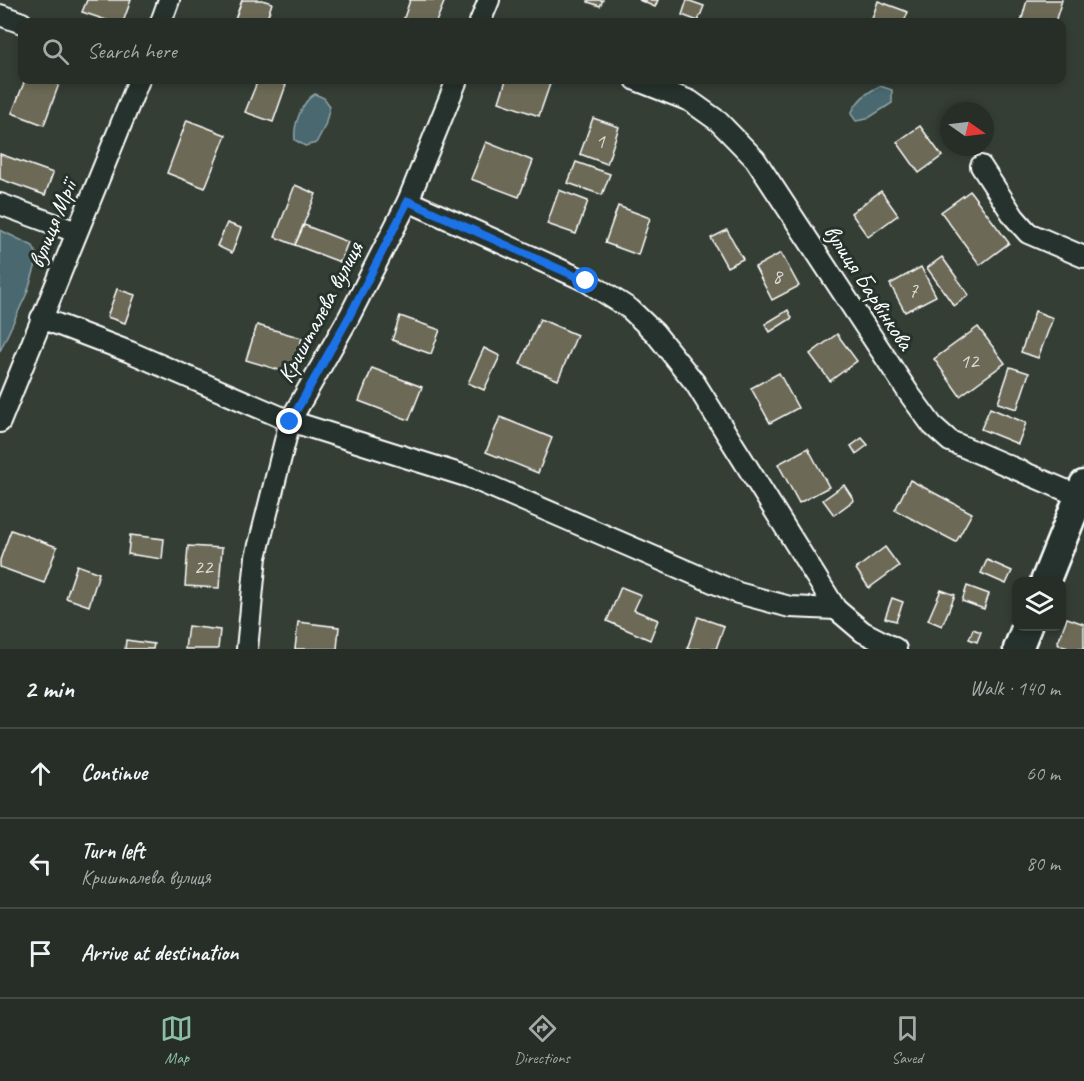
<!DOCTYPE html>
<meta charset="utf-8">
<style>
:root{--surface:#272e28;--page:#2f3630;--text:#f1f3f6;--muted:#a4a8a8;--line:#434a45;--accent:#8abfa5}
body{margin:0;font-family:Caveat,sans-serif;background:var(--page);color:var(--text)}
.controls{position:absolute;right:18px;bottom:18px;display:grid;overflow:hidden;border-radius:12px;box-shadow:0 3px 9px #0003}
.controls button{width:54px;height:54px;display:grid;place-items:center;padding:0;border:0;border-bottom:2px solid var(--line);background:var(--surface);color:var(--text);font:30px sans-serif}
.compass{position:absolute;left:940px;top:102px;width:54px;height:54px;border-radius:50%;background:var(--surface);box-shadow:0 3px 9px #0003;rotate:104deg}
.stop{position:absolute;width:18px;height:18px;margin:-14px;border:4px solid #1a73e8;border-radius:50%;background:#fff}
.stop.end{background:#1a73e8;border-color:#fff;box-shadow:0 2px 6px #0008}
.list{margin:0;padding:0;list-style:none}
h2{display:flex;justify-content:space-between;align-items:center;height:78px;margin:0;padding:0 24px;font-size:26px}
h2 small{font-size:20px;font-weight:400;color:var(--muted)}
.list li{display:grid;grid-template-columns:39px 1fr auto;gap:18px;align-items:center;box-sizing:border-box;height:90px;padding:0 24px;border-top:2px solid var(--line)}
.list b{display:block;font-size:22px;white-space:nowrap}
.list p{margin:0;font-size:20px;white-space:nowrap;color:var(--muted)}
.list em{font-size:20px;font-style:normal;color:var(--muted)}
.icon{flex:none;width:33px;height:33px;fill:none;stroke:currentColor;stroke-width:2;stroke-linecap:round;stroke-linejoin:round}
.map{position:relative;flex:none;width:1084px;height:649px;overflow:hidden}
.search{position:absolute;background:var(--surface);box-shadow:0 3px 9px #0003;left:18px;right:18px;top:18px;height:66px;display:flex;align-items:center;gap:15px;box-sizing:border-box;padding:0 21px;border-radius:12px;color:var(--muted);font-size:22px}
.sheet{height:348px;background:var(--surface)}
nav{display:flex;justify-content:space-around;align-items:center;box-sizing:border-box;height:84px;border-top:2px solid var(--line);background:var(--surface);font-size:16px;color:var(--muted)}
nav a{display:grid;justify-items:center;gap:3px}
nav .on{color:var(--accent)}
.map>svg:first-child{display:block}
.water{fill:#48686f;stroke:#91a4a9;stroke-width:1.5}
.building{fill:#6c6a56;stroke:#fff;stroke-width:1.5}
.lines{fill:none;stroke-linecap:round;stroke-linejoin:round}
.street-casing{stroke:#fff;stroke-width:24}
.secondary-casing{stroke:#fff;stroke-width:33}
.street{stroke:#26332d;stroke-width:20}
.secondary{stroke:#26332d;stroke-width:28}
.route{stroke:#1a73e8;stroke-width:8}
.labels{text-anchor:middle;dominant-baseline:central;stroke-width:6;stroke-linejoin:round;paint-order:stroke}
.number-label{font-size:21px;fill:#dadad5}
.street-label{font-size:24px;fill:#fff;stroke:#26332d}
</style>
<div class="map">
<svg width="1084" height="649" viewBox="0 0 1084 649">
<rect width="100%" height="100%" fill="#343e35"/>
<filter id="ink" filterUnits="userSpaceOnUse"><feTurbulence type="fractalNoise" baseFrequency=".0167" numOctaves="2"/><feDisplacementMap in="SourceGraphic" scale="12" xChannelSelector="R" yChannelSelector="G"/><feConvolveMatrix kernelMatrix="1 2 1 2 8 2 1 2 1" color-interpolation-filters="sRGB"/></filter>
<g filter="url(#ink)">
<g class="water">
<path d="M 880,86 L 892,90 L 892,103 L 867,119 L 856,121 L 851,114 C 857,100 866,93 880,86 Z"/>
<path d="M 315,94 L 324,98 L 330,106 L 325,126 L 316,143 L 305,146 L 295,140 C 293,125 302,101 315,94 Z"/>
<path d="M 0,230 L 33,246 L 38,258 L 27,293 L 0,351 Z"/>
</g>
<g class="building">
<path d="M 87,0 L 131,0 L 123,22 L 112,22 L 82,12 Z"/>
<path d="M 242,0 L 262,0 L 272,3 L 266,22 L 234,22 Z"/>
<path d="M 410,0 L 445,0 L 436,22 L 407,22 L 403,21 Z"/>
<path d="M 588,0 L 603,0 L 600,6 L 588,2 Z"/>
<path d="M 639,0 L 658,0 L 655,7 Z"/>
<path d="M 687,0 L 704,6 L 698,21 L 682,15 Z"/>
<path d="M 1027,0 L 1062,0 L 1055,22 L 1021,22 Z"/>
<path d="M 878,1 L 908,12 L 904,22 L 871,22 Z"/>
<path d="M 25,80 L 46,80 L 59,84 L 44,125 L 12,113 Z"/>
<path d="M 258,80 L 271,80 L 286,85 L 273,122 L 245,112 Z"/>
<path d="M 506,80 L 538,80 L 550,84 L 539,116 L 499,102 Z"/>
<path d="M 593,118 L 619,127 L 607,164 L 580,154 Z"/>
<path d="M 187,120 L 226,135 L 205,188 L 167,173 Z"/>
<path d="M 920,126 L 942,156 L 919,173 L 897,142 Z"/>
<path d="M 486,142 L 533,161 L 519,197 L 471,179 Z"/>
<path d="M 0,154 L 53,173 L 45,195 L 0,179 Z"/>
<path d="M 576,162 L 610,174 L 602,195 L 568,183 Z"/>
<path d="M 295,185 L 316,194 L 295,245 L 275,237 Z"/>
<path d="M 559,190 L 588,201 L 576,234 L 547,224 Z"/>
<path d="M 881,191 L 898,215 L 868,237 L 851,213 Z"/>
<path d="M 970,191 L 1009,243 L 980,265 L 941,212 Z"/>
<path d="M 618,206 L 650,218 L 638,255 L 605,243 Z"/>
<path d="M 227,223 L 241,228 L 232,253 L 217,246 Z"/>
<path d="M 304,225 L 348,242 L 340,262 L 295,245 Z"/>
<path d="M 727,230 L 743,259 L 727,267 L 711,238 Z"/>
<path d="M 781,253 L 799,286 L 772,300 L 755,267 Z"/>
<path d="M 942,257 L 969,295 L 954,306 L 927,268 Z"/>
<path d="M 921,267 L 936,296 L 905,312 L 890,284 Z"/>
<path d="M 117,289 L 135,295 L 125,323 L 107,317 Z"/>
<path d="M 788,310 L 792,318 L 770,332 L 765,324 Z"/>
<path d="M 1035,311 L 1053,318 L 1038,358 L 1021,352 Z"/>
<path d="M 400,316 L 440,330 L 431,354 L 392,340 Z"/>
<path d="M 540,319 L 577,335 L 558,380 L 520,364 Z"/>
<path d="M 257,325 L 302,338 L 292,374 L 246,360 Z"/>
<path d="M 978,327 L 1005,363 L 960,396 L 934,359 Z"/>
<path d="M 837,334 L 857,361 L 830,381 L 810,354 Z"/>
<path d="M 484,348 L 500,356 L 484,390 L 468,383 Z"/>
<path d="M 1010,367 L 1029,373 L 1017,409 L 998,403 Z"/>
<path d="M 372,368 L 422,387 L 409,420 L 359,401 Z"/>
<path d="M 779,373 L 798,408 L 770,423 L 751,388 Z"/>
<path d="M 990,408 L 1026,423 L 1018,444 L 981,429 Z"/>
<path d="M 500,417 L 552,438 L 538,473 L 486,452 Z"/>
<path d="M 862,438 L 868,445 L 856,454 L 851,446 Z"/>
<path d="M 808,448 L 829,487 L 799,503 L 778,464 Z"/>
<path d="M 910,480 L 972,513 L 956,542 L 895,510 Z"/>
<path d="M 844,485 L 854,500 L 834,515 L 823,500 Z"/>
<path d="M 11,530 L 57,547 L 44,583 L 0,567 L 0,560 Z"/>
<path d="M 130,535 L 164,539 L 162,559 L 128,554 Z"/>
<path d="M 188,546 L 222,548 L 219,588 L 185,586 Z"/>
<path d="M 885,547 L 899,566 L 869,588 L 856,569 Z"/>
<path d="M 987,560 L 1012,571 L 1006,584 L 981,573 Z"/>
<path d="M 77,565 L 99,573 L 89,606 L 66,598 Z"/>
<path d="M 967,586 L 989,594 L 984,609 L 962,601 Z"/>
<path d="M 621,587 L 641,595 L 634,610 L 658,620 L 650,640 L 607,621 Z"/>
<path d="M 941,590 L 955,595 L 942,626 L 928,620 Z"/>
<path d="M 892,598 L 903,602 L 896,621 L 885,618 Z"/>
<path d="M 698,617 L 724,626 L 716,649 L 687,649 Z"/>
<path d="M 1067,618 L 1084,624 L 1084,649 L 1070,649 L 1057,644 Z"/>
<path d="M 298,622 L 339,627 L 337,649 L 295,649 Z"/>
<path d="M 188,626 L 220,630 L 218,649 L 185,649 Z"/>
<path d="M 973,629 L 981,632 L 977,642 L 969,639 Z"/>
<path d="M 126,640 L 154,644 L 153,649 L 125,649 Z"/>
</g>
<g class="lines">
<g class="street-casing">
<g id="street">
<path d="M 0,15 L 22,23"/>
<path d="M 161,22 L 169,0"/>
<path d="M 480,22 L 489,0"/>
<path d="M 636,80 L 690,101 L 718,121 L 755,159 L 910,395 L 932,425 L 950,441 L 1079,496"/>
<path d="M 981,166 L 1014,217 L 1028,233 L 1084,257"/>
<path d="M 408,201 L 586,281 L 630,309 L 655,333 L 695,383 L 836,609 L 863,632 L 896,649"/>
<path d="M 0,204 L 76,232"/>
<path d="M 41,318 L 130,352 L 290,421 L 469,477 L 738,593 L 790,607 L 836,609"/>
<path d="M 0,422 L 139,80"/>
<path d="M 247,649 L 256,557 L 290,421 L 349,317 L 408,201 L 457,80"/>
</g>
</g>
<g class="secondary-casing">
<g id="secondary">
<path d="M 1045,582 L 1084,485"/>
<path d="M 1018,649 L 1027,626"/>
</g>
</g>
<use href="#street" class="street"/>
<use href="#secondary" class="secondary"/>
</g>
</g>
<g class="lines" filter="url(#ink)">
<path class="route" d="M 290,422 L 349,317 L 408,201 L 586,281"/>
</g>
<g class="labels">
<g class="number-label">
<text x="600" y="141">1</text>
<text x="777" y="276">8</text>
<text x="913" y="290">7</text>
<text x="969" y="361">12</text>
<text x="203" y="567">22</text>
</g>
<g class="street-label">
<text transform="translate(52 224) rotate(-68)">вулиця Мрії</text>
<text transform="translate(869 287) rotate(57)">вулиця Барвінкова</text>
<text transform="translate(320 312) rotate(-62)">Кришталева вулиця</text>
</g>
</g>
</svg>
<div class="controls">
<button><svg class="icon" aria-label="layers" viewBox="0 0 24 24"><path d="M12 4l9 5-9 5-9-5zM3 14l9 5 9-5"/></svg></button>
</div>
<svg class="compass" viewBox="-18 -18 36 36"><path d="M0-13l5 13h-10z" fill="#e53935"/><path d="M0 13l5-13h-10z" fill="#a4a8a8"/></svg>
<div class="stop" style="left:586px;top:281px"></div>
<div class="stop end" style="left:290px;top:422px"></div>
<div class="search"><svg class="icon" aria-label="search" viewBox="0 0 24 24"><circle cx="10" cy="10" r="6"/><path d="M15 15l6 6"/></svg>Search here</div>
</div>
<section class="sheet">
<h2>2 min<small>Walk · 140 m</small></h2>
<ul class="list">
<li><svg class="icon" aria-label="ahead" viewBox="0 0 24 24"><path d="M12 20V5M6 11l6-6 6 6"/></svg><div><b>Continue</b></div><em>60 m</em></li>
<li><svg class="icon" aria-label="left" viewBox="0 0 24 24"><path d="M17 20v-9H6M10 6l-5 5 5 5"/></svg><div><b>Turn left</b><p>Кришталева вулиця</p></div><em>80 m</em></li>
<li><svg class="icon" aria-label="arrive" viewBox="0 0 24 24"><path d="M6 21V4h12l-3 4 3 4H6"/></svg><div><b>Arrive at destination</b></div></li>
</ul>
</section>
<nav>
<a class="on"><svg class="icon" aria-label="map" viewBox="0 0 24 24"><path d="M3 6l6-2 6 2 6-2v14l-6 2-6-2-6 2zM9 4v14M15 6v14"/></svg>Map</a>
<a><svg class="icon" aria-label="directions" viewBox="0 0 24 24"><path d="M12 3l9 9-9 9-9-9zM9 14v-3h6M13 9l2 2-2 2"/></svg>Directions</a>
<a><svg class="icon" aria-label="saved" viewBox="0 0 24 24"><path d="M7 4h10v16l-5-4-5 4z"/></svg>Saved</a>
</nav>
